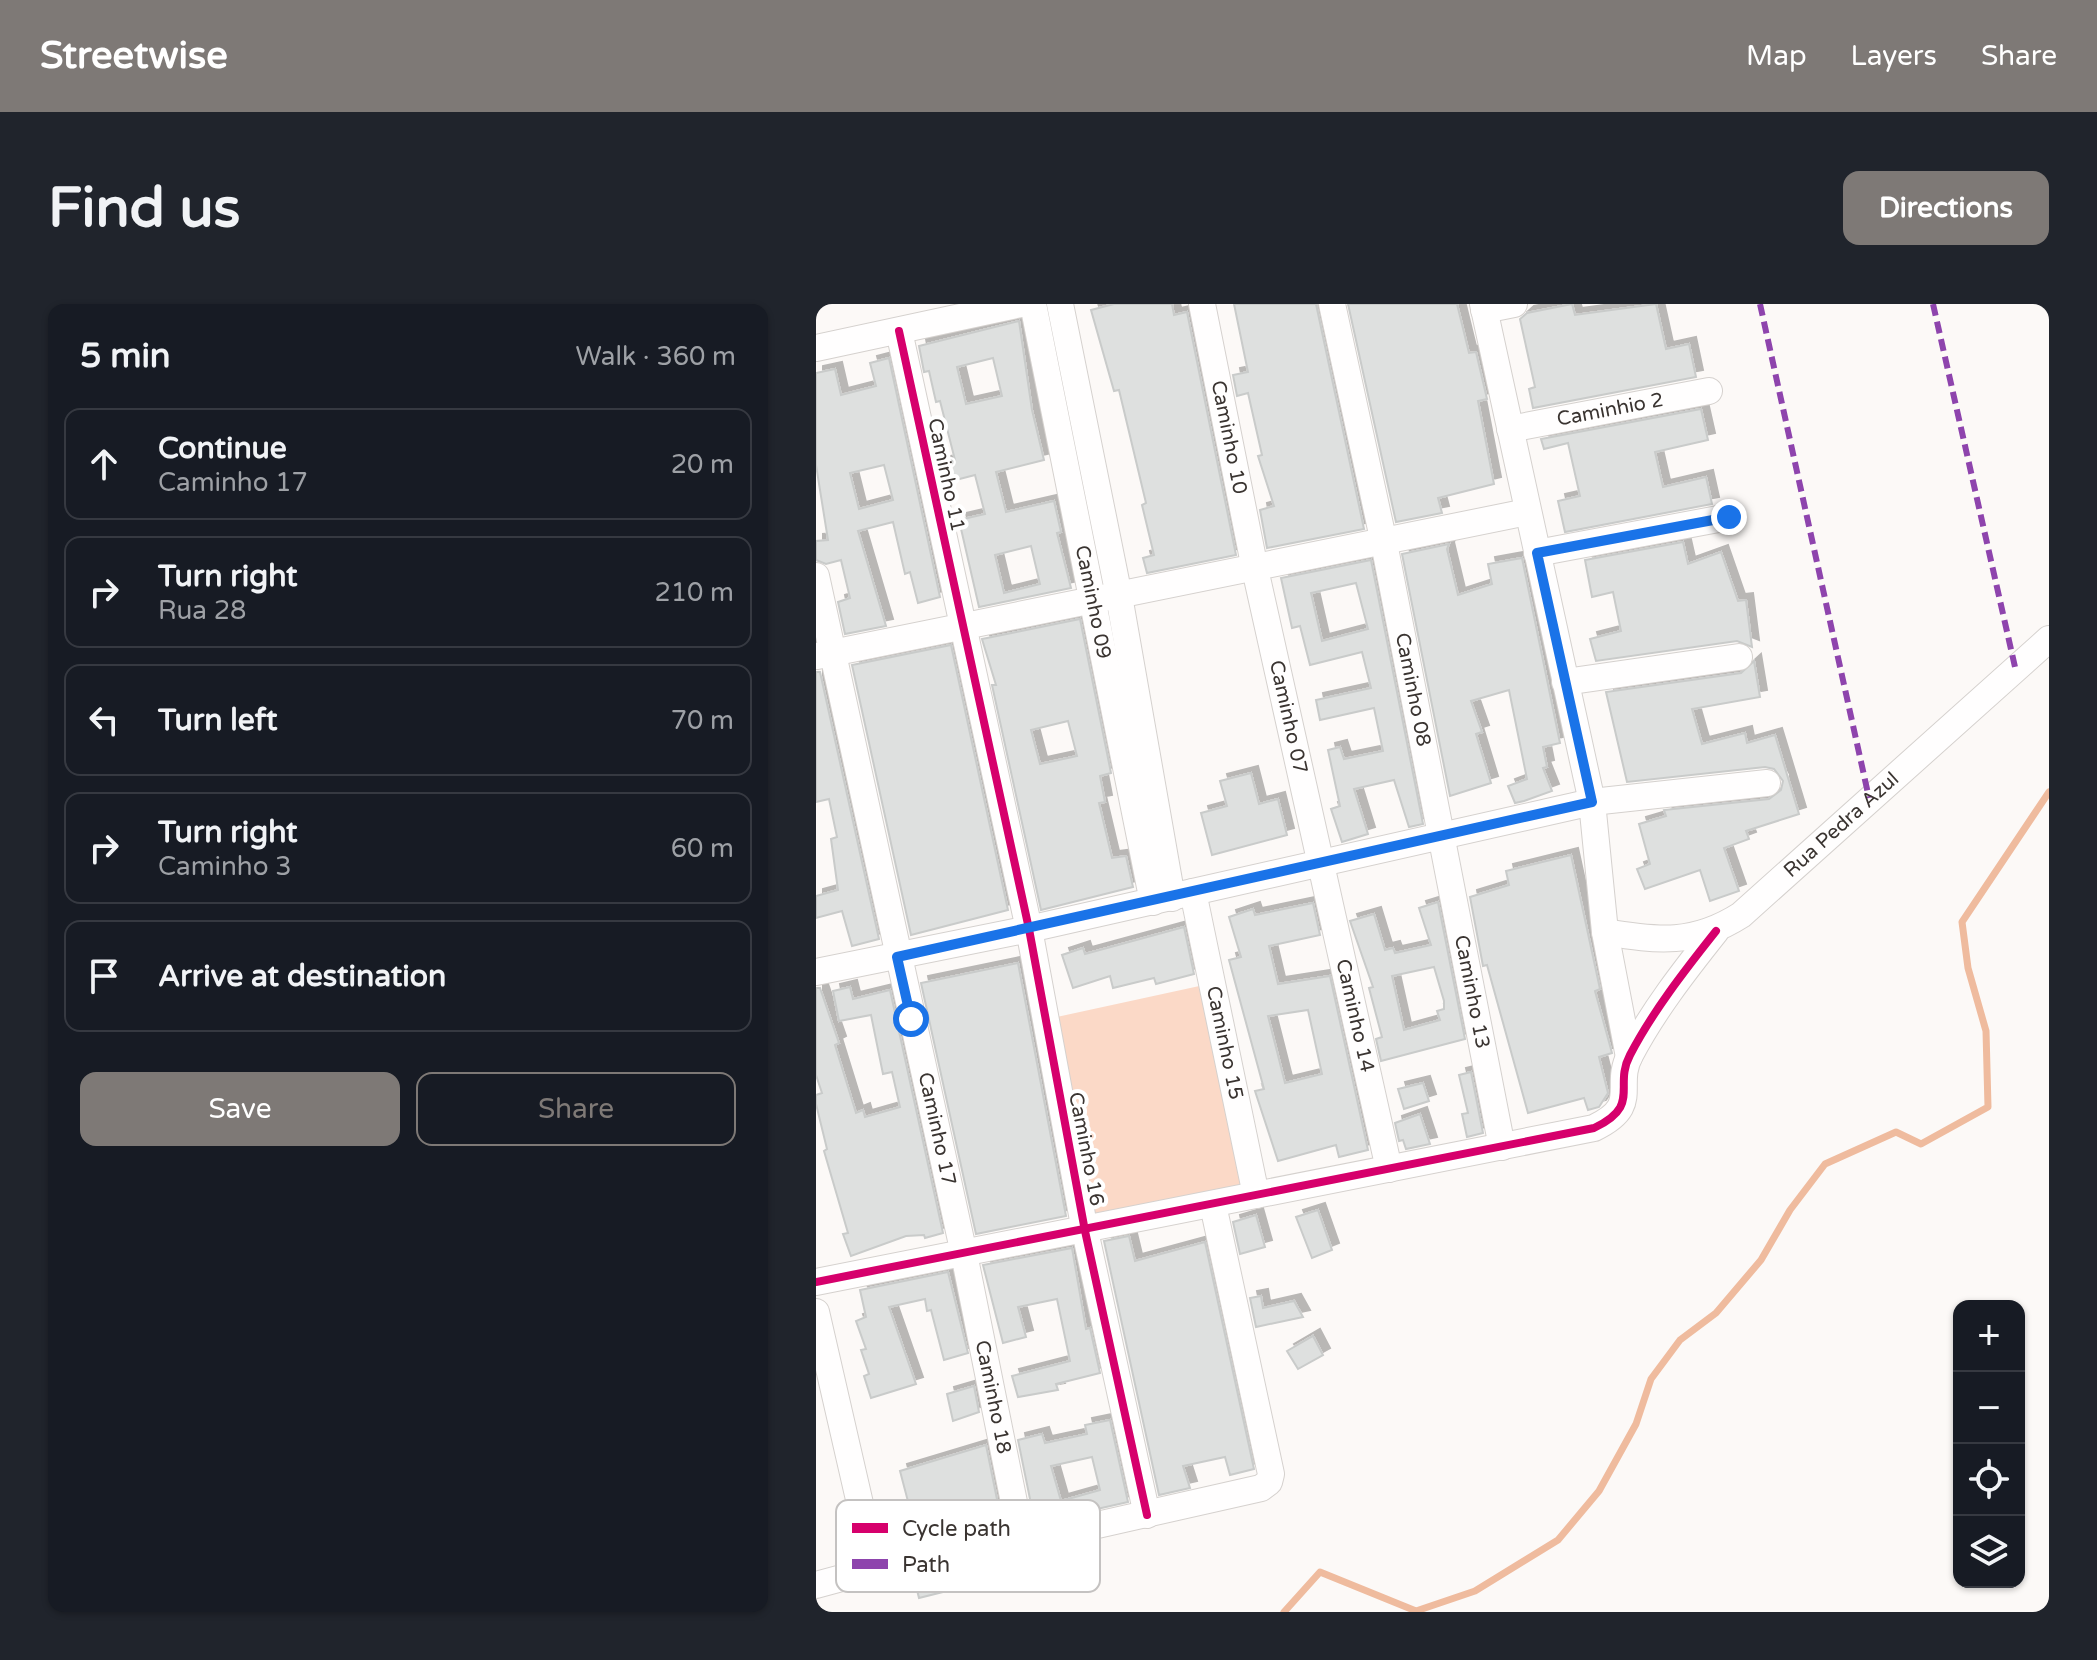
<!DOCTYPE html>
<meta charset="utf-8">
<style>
:root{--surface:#171b24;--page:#20242c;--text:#f1f3f6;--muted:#9ea1a6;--line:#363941;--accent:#7e7976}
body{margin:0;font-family:"Varela Round",sans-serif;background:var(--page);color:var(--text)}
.controls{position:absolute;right:24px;bottom:24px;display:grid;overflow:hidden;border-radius:16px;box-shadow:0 2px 6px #0004}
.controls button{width:72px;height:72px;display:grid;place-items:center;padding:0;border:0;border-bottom:2px solid var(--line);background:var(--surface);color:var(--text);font:40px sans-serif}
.stop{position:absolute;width:24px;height:24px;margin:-18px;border:6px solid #1a73e8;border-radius:50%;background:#fff}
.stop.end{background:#1a73e8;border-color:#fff;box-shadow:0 2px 8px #0008}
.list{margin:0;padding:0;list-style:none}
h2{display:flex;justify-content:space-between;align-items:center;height:104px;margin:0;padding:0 32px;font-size:34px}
h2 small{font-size:26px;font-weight:400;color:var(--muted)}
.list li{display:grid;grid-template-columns:52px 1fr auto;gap:24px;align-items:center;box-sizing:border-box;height:112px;margin:0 16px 16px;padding:0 16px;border:2px solid var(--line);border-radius:16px}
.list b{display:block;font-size:30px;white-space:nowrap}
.list p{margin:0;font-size:26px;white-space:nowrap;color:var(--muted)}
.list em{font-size:26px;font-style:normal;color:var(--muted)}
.actions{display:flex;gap:16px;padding:24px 32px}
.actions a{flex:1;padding:18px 0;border:2px solid var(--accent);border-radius:16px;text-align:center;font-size:28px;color:var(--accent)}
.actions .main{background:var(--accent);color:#fff}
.icon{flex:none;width:44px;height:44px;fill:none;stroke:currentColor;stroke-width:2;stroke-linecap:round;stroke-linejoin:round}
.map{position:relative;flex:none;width:1233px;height:1308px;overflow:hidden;border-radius:16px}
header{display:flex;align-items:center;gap:48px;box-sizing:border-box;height:112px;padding:0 40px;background:var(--accent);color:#fff}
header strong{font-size:38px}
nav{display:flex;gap:44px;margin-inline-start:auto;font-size:28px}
.intro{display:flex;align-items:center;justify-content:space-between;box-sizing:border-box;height:192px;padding:0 48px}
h1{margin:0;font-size:56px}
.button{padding:20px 36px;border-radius:16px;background:var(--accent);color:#fff;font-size:28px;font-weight:700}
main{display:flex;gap:48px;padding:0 48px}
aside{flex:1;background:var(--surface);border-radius:16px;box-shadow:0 2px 6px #0004}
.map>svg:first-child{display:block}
.green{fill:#fbd9c7}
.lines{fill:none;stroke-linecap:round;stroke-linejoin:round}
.stream{stroke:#efbb9e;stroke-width:7}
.building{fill:#dee0df;stroke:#c9cbca;stroke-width:2;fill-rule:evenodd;filter:url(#shadow)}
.minor-casing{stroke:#d5d1ce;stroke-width:28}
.minor{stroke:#fffefe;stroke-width:26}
.quiet{stroke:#8e44ad;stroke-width:6;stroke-dasharray:12 6;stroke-linecap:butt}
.cycleway-casing{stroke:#fff;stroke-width:13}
.cycleway{stroke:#d6006c;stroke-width:8}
.route{stroke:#1a73e8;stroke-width:10}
.labels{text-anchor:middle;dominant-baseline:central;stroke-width:8;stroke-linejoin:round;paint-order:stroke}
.street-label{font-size:20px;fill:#3a3431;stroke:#fff}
.key{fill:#fff;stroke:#c4c2c1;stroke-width:2}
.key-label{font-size:22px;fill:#3a3431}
</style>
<header>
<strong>Streetwise</strong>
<nav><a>Map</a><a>Layers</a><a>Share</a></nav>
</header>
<div class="intro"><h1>Find us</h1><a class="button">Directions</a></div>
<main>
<aside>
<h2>5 min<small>Walk · 360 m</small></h2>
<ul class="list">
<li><svg class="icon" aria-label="ahead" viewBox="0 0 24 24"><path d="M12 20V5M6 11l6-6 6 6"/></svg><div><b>Continue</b><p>Caminho 17</p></div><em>20 m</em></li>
<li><svg class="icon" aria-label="right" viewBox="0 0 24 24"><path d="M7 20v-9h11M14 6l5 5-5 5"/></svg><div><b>Turn right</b><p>Rua 28</p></div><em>210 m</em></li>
<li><svg class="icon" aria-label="left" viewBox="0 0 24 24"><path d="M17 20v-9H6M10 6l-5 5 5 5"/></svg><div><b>Turn left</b></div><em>70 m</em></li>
<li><svg class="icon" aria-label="right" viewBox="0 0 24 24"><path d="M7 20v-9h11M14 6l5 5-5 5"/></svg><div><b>Turn right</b><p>Caminho 3</p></div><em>60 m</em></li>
<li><svg class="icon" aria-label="arrive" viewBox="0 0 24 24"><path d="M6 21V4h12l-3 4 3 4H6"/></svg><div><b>Arrive at destination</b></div></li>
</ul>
<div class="actions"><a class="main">Save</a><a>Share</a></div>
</aside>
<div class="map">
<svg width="1233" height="1308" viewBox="0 0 1233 1308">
<defs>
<filter id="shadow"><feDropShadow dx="7" dy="-7" stdDeviation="0" flood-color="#0004"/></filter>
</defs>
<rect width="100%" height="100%" fill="#fcf9f7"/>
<path class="green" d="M 388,681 L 431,883 L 271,918 L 227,716 Z"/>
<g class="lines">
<path class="stream" d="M 468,1308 L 504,1268 L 600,1307 L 659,1287 L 742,1236 L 783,1187 L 820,1120 L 835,1075 L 864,1036 L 900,1009 L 945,956 L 974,906 L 1009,860 L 1080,828 L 1105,840 L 1172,803 L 1170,727 L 1152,664 L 1146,618 L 1233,488"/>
</g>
<g class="building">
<path d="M 298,0 L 356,0 L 358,11 L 371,8 L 420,251 L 331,269 L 327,254 L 338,251 L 326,201 L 330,199 L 303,86 L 298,87 L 275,6 Z"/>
<path d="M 418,0 L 500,0 L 548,225 L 451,244 L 444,206 L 458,202 L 442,152 L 446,151 L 432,89 L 421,92 L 417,71 L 432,68 Z"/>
<path d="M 532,0 L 641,0 L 653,49 L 660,48 L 671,95 L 662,97 L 678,180 L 622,194 L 626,209 L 580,218 Z"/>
<path d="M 756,0 L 759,11 L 840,0 L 850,45 L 873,40 L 880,73 L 717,104 L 713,85 L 719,83 L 704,15 L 711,9 Z"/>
<path d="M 203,17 L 216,106 L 228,156 L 180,168 L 190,208 L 238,197 L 245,228 L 241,229 L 255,284 L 163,303 L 143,216 L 169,210 L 159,171 L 132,178 L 128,159 L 139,156 L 124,97 L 120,98 L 113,67 L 108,68 L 103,42 ZM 177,54 L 186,92 L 150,100 L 141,63 ZM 215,242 L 224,280 L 188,289 L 179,251 Z"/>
<path d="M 73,54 L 124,293 L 102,299 L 94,268 L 89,270 L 77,218 L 42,227 L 70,322 L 29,330 L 22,298 L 34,294 L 25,256 L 10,260 L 0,256 L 0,237 L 12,236 L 0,161 L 0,69 L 19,65 L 25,91 L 60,82 L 54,59 ZM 68,161 L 77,196 L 43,205 L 34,169 Z"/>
<path d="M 885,105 L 892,136 L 839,148 L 847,183 L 890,173 L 896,200 L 749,228 L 742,197 L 764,192 L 752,139 L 728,145 L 725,135 Z"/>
<path d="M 867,238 L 872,260 L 905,248 L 922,297 L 930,296 L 936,343 L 921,337 L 780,357 L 774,335 L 805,327 L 797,288 L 776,293 L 769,256 Z"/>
<path d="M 633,240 L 631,245 L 642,291 L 676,280 L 672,260 L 706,254 L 744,439 L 727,443 L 731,463 L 727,464 L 736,487 L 708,497 L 699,499 L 692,482 L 711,475 L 693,386 L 655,397 L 666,428 L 660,430 L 675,479 L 634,492 L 586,250 Z"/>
<path d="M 555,256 L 607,520 L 593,523 L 578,476 L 538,485 L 552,530 L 526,538 L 515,505 L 524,502 L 512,446 L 524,443 L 528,455 L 567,447 L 558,404 L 504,416 L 500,396 L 555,384 L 546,348 L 494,361 L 484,322 L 476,324 L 465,274 ZM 540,279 L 552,325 L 506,337 L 495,289 Z"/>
<path d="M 264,315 L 295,469 L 284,472 L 289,498 L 283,499 L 296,554 L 310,552 L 317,583 L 225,606 L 176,381 L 180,381 L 166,335 ZM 252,417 L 261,452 L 224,460 L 215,426 Z"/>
<path d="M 135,341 L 192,606 L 95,631 L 36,361 Z"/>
<path d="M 938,357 L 944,393 L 876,405 L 886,440 L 929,429 L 931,439 L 959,431 L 983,510 L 930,527 L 933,535 L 908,544 L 923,587 L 894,597 L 884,566 L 829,585 L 821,565 L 834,560 L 823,520 L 850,512 L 848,506 L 953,495 L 965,486 L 967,477 L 958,465 L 949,463 L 811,478 L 790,388 L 925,369 Z"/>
<path d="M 0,368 L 4,368 L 63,635 L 36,642 L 26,607 L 0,614 L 0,592 L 22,586 L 15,535 L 21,533 L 13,495 L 0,498 Z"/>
<path d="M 435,469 L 443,500 L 462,495 L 471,531 L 396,551 L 385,509 L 411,502 L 404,477 Z"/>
<path d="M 755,551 L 784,685 L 779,687 L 796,749 L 783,753 L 792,789 L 783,803 L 772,806 L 768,794 L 712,809 L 671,661 L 667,662 L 654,593 L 693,581 L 690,567 Z"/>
<path d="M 622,598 L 649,735 L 565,757 L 560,735 L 566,733 L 553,684 L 557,683 L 534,617 L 558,610 L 569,646 L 577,644 L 579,649 L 615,641 L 603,604 ZM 618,663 L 628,697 L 628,705 L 621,707 L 624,716 L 588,726 L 576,672 Z"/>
<path d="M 497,599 L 504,631 L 453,642 L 462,680 L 514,672 L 552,846 L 523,853 L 520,841 L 462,857 L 439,787 L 448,785 L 413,656 L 425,653 L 413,613 L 437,605 L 439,611 ZM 492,706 L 506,770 L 469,779 L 452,712 Z"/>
<path d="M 368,623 L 378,670 L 340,680 L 338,674 L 297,684 L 294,672 L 257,684 L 246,651 L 267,644 L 269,650 Z"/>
<path d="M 202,659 L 250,912 L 160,930 L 105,679 Z"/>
<path d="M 34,683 L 37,695 L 74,686 L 127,929 L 109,934 L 108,931 L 90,932 L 35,952 L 27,930 L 32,929 L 8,847 L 11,845 L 0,800 L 0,791 L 6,789 L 0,771 L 0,684 L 4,684 L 23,739 L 19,741 L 40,809 L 47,806 L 49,813 L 84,803 L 76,768 L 67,770 L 55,711 L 23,717 L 17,687 Z"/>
<path d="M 655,768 L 667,829 L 651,833 L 646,810 L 652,809 L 643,771 Z"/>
<path d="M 607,779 L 613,797 L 588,805 L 582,785 Z"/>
<path d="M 604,810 L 614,840 L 590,845 L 587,836 L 583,837 L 579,819 Z"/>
<path d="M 502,906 L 516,946 L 496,954 L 480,913 Z"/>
<path d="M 440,911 L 449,943 L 424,950 L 417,918 Z"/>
<path d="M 313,932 L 319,957 L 389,938 L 438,1165 L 414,1171 L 409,1153 L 367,1162 L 374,1184 L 343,1191 L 288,937 Z"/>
<path d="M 256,944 L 270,1025 L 274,1024 L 284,1069 L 240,1080 L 242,1086 L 202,1093 L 196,1072 L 254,1057 L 241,995 L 202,1003 L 210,1033 L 187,1039 L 167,961 Z"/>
<path d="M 132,968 L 152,1049 L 128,1056 L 115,1006 L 111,1007 L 109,995 L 73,1003 L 100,1080 L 55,1094 L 48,1072 L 53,1070 L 45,1046 L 50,1045 L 40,1017 L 50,1013 L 44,986 Z"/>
<path d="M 445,992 L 447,1004 L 478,997 L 487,1013 L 440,1023 L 434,994 Z"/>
<path d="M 497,1032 L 507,1051 L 482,1065 L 471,1047 Z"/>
<path d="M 158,1082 L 163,1108 L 137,1117 L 131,1090 Z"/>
<path d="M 294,1116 L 312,1198 L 228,1217 L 223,1197 L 216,1199 L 214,1195 L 202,1136 L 226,1130 L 229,1139 L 271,1130 L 269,1121 ZM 276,1153 L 284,1186 L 245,1197 L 235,1162 Z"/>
<path d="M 170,1141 L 187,1225 L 165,1229 L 158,1210 L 84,1232 L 78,1210 L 94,1205 L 84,1167 Z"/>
<path d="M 122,1270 L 127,1288 L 103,1294 L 98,1274 Z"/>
</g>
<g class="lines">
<g class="minor-casing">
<g id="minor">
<path id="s1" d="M 217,0 L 337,598"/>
<path d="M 244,0 L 303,292 L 356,594"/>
<path id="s2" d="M 386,0 L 439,265 L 573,865"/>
<path id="s3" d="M 516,0 L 568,239 L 686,843"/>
<path d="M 667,0 L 776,498 L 789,628 L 813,753"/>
<path d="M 668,6 L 698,0"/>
<path d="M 83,27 L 213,625 L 269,927 L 331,1211"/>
<path d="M 0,44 L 205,0"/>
<path id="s4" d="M 694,125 L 893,87"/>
<path d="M 721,249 L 913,213"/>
<path id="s5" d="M 0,272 L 148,950 L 206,1238"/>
<path d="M 1,352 L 711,208"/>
<path d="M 749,378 L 923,353"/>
<path id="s6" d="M 377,588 L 440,891"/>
<path id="s7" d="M 789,628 C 842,637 878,641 925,611 L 1233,335"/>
<path d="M 0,668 L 213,625 L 776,498 L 951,479"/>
<path d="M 0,978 L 778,824 C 826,801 797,783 814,751 C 837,707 869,666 900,627"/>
<path d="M 0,1008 L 59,1265 L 206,1238 L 445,1184 L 453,1178 L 455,1170 L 397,901"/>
<path d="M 0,1281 L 59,1265"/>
</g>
</g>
<use href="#minor" class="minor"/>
<g class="quiet">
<path d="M 944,0 L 1053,494"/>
<path d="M 1117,0 L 1199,363"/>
</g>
<g class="cycleway-casing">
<g id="cycleway">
<path d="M 83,27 L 213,625 L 269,927 L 331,1211"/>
<path d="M 0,978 L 778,824 C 826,801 797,783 814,751 C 837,707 869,666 900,627"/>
</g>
</g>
<use href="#cycleway" class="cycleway"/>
</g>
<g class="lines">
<path class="route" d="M 95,715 L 81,653 L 776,498 L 721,249 L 913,213"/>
</g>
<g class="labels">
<g class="street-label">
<text stroke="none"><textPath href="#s4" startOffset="102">Caminhio 2</textPath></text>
<text stroke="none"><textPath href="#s2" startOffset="136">Caminho 10</textPath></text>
<text transform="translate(130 171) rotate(78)">Caminho 11</text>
<text stroke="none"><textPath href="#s1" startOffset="304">Caminho 09</textPath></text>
<text stroke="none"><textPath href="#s3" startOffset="394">Caminho 08</textPath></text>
<text stroke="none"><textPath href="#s2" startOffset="422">Caminho 07</textPath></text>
<text stroke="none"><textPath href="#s7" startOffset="276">Rua Pedra Azul</textPath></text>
<text stroke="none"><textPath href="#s3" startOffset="702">Caminho 13</textPath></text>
<text stroke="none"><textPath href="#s2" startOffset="728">Caminho 14</textPath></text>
<text stroke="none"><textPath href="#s6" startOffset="154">Caminho 15</textPath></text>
<text stroke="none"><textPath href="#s5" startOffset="566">Caminho 17</textPath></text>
<text transform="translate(270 845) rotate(79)">Caminho 16</text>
<text stroke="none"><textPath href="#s5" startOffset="840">Caminho 18</textPath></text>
</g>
</g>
<rect x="20" y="1196" width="264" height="92" rx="12" class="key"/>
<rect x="36" y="1219" width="36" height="10" fill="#d6006c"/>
<rect x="36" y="1255" width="36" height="10" fill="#8e44ad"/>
<g class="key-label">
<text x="86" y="1232">Cycle path</text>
<text x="86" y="1268">Path</text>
</g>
</svg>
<div class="controls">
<button>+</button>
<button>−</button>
<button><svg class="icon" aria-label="locate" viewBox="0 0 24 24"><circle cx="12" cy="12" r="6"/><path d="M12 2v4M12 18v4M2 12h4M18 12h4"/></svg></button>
<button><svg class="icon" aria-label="layers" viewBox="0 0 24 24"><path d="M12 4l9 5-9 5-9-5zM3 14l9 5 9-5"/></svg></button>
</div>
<div class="stop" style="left:95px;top:715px"></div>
<div class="stop end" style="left:913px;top:213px"></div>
</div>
</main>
